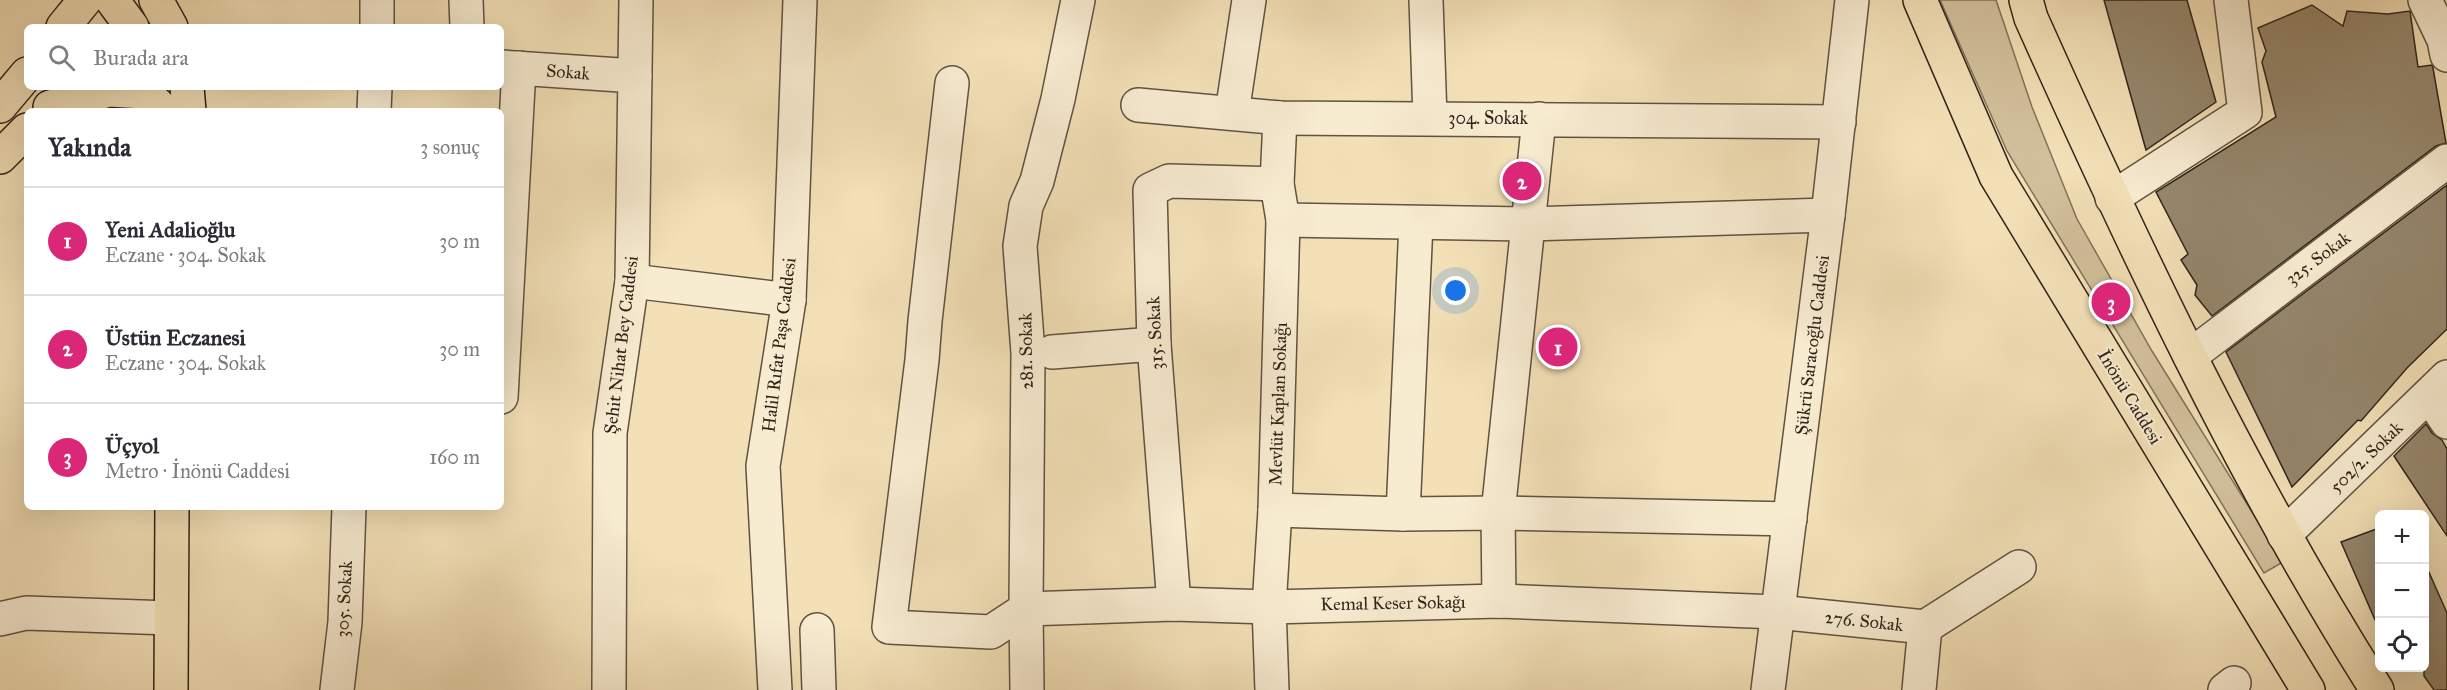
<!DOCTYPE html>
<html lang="tr">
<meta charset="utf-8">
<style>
:root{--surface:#fff;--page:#f7f7f7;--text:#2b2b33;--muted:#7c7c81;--line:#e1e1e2;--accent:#db2777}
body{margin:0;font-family:"IM FELL Great Primer",serif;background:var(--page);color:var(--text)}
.controls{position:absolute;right:18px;bottom:18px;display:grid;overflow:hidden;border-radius:9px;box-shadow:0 6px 24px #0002}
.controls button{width:54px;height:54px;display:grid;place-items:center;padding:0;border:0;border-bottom:2px solid var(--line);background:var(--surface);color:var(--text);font:30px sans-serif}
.you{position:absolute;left:1456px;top:291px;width:21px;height:21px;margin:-15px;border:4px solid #fff;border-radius:50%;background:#1a73e8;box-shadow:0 0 0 9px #1a73e833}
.badge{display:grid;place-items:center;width:39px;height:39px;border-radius:50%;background:var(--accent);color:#fff;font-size:20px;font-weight:700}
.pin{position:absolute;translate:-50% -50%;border:3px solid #fff;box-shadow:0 2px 6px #0006}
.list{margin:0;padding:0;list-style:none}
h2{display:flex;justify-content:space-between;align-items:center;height:78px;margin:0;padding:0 24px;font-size:26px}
h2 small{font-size:20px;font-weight:400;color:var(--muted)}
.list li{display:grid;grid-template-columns:39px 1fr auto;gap:18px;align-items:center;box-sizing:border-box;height:108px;padding:0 24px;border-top:2px solid var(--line)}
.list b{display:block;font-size:22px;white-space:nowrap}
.list p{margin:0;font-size:20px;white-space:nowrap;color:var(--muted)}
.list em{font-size:20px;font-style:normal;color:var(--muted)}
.icon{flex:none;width:33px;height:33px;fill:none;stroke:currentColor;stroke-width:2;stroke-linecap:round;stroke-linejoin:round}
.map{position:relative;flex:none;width:2447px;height:690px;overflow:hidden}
.search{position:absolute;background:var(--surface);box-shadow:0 6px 24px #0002;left:24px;top:24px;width:480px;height:66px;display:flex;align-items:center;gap:15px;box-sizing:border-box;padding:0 21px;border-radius:9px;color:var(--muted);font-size:22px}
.panel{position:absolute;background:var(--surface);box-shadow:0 6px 24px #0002;left:24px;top:108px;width:480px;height:402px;border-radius:9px}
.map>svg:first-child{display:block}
.green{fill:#d2c09c;stroke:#80725b;stroke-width:1.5}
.building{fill:#95866c;stroke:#2f241a;stroke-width:1.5}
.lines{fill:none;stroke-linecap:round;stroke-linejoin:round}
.minor-casing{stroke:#605341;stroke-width:36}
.major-casing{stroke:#2f241a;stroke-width:36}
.minor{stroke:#f7ebd0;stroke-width:33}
.major{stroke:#f3e0b7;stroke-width:33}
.labels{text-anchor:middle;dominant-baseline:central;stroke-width:4.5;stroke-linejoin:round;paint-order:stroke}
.street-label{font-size:18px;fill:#2f241a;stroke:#f7ebd0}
</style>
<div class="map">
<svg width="2447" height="690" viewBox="0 0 2447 690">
<rect width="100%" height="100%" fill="#f3e0b7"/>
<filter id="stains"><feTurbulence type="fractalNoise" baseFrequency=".00333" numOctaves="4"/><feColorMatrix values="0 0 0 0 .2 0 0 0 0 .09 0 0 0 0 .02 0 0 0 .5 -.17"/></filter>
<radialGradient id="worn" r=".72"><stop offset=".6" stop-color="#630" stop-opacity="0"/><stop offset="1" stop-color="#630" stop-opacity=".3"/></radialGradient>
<path class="green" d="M 1940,0 L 1996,0 L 2032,107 L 2077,219 L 2152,351 L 2283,562 L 2264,573 L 2007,151 Z"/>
<g class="building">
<path d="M 2104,0 L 2187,0 L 2216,102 L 2146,150 Z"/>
<path d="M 2312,5 L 2343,26 L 2347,11 L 2388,14 L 2410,11 L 2418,67 L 2432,65 L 2433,68 L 2446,143 L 2436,146 L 2212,316 L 2195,295 L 2197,285 L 2181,260 L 2188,254 L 2156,192 L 2276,117 L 2262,62 L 2266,51 L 2258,28 Z"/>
<path d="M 2447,185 L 2447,329 L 2407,368 L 2361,421 L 2358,420 L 2292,487 L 2226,352 Z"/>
<path d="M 2426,424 L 2432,433 L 2442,440 L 2447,449 L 2447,536 L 2394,456 Z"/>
<path d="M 2379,528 L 2379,629 L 2341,542 Z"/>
<path d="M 2424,561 L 2447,613 L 2447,690 L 2434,690 L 2424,676 Z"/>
</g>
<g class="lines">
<g class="minor-casing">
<g id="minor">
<path d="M 466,0 L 467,27"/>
<path d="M 1426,0 L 1430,118"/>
<path d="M 2425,0 L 2444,40 L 2447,55"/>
<path d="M 377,27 L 377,0"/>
<path d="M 501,67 L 635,76"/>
<path d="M 952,83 L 925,321 L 922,360 L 889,627 L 991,632 L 1026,609 L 1028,353 L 1020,246 L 1026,206 L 1037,181 L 1058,99 L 1078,0"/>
<path d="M 1138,105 L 1280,118 L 1839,122"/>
<path d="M 374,111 L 375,87"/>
<path d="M 1232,113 L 1249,0"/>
<path d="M 2112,198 L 2245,112 L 2231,0"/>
<path d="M 1283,220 L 1528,224 L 1828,215"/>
<path d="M 632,281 L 789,300"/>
<path d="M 1052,352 L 1154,344"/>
<path d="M 2190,356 L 2447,161"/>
<path d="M 2430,396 L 2447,422"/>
<path d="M 501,397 L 519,68"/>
<path d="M 1275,510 L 1403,514 L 1498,513 L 1790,519"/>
<path d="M 1403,514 L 1416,223"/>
<path d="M 2284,535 L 2447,377"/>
<path d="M 1499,601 L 1498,513 L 1539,119"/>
<path d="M 1174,604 L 1154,344 L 1150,190 L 1169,181 L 1277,184"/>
<path d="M 0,619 L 26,613 L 170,618"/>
<path d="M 1925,627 L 2019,567"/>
<path d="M 817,630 L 819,690"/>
<path d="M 337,690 L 345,622 L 349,507"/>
<path d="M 609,690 L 610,433 L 632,281 L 636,0"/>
<path d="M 775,690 L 763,466 L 789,300 L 800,0"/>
<path d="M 1027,690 L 1026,609 L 1174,604 L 1269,607 L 1499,601 L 1777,612 L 1925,627 L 1919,690"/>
<path d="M 1272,690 L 1269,607 L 1275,510 L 1283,220 L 1277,184 L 1280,118"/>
<path d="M 1768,690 L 1828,215 L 1852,0"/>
<path d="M 2225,690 L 2234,683"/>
</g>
</g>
<g class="major-casing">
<g id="major">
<path d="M 112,0 L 132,27"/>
<path d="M 156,0 L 171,27"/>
<path d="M 1920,0 L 1996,176 L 2308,690"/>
<path d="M 2026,0 L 2031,18 C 2134,248 2242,477 2377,690"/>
<path d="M 63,27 L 85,0"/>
<path d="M 187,87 L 189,111"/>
<path d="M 0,106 L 27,74"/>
<path d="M 50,107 L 109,90 L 144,92 L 161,108"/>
<path d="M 0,157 L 27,130"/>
<path d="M 171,690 L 172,507"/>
</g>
</g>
<use href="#minor" class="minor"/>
<use href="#major" class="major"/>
</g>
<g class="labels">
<g class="street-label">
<text transform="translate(568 72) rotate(4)">Sokak</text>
<text x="1488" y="118">304. Sokak</text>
<text transform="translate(2318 258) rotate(-37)">325. Sokak</text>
<text transform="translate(1155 333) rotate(-93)">315. Sokak</text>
<text transform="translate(621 345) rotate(-83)">Şehit Nihat Bey Caddesi</text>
<text transform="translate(779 345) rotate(-83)">Halil Rıfat Paşa Caddesi</text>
<text transform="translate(1812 345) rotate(-83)">Şükrü Saracoğlu Caddesi</text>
<text transform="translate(1026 351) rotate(-91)">281. Sokak</text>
<text transform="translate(2130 397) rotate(59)">İnönü Caddesi</text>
<text transform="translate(1278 404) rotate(-88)">Mevlüt Kaplan Sokağı</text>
<text transform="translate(2366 457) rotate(-44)">502/2. Sokak</text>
<text transform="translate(344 599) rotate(-87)">305. Sokak</text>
<text transform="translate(1393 603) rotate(-1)">Kemal Keser Sokağı</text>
<text transform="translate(1864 621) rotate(6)">276. Sokak</text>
</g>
</g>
<rect width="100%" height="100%" filter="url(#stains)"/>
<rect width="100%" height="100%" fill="url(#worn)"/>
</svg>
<div class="controls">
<button>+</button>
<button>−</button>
<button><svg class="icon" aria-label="locate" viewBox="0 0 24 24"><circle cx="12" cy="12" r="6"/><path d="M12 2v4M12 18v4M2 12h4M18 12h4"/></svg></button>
</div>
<div class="you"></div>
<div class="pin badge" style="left:1558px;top:347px">1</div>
<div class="pin badge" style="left:1522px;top:181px">2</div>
<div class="pin badge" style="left:2111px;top:302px">3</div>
<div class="search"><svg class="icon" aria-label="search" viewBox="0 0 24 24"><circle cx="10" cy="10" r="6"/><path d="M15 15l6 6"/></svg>Burada ara</div>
<section class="panel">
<h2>Yakında<small>3 sonuç</small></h2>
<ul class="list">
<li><span class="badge">1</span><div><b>Yeni Adalioğlu</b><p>Eczane · 304. Sokak</p></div><em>30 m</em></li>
<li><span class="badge">2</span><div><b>Üstün Eczanesi</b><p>Eczane · 304. Sokak</p></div><em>30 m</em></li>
<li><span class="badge">3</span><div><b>Üçyol</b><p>Metro · İnönü Caddesi</p></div><em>160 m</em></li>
</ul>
</section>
</div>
